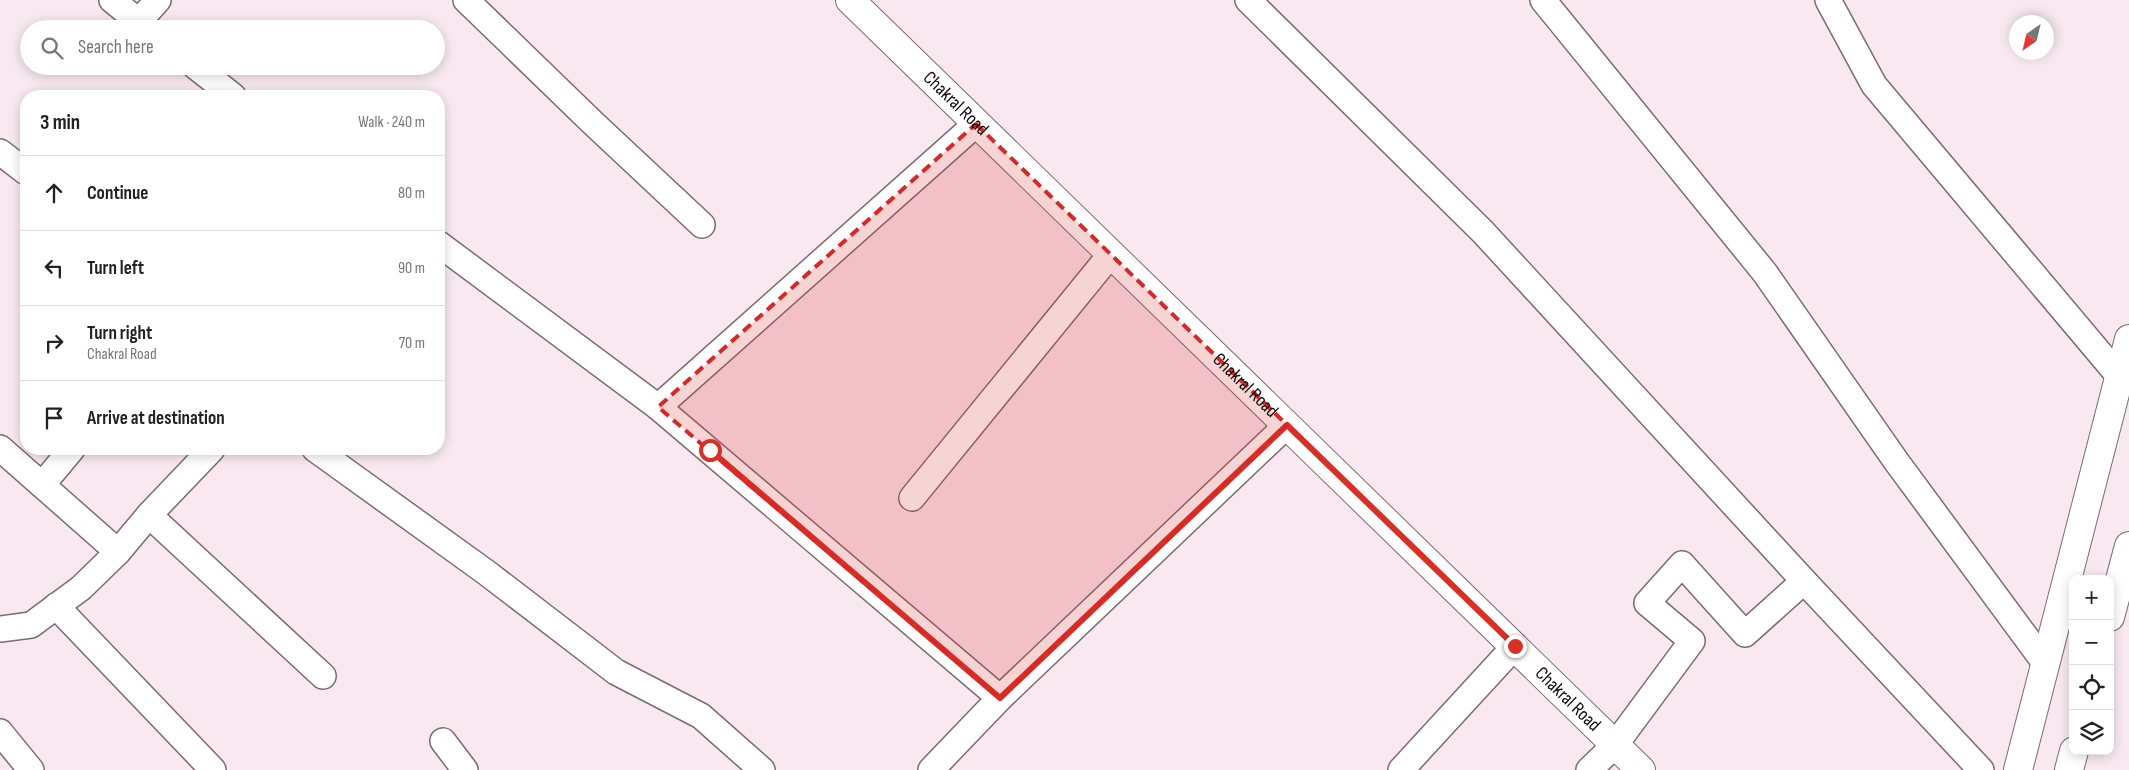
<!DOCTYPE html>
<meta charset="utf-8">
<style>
:root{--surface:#fff;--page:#f2f2f2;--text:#222;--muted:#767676;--line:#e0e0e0}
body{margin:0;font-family:"Sofia Sans Condensed",sans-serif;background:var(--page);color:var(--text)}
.controls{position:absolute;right:15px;bottom:15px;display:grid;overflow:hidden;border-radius:10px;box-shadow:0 2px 12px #0003}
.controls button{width:45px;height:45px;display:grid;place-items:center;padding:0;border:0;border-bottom:1px solid var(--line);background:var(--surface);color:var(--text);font:25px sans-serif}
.compass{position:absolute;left:2009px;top:15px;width:45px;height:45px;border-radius:50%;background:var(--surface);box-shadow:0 2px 12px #0003;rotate:214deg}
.stop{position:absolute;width:15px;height:15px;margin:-11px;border:4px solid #d93025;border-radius:50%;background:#fff}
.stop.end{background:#d93025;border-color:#fff;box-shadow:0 1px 5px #0008}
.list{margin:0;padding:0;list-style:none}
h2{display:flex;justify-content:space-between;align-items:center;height:65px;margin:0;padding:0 20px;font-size:21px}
h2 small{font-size:16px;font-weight:400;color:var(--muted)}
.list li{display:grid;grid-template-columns:32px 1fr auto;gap:15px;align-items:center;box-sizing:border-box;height:75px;padding:0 20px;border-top:1px solid var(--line)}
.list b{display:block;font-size:19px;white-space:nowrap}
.list p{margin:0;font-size:16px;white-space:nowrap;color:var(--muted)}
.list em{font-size:16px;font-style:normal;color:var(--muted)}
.icon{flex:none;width:28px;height:28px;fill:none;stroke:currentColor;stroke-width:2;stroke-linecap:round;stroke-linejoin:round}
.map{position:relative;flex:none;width:2129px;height:770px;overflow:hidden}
.search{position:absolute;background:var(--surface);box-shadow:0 2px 12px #0003;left:20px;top:20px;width:425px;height:55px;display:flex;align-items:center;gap:12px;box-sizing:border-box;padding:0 18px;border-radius:28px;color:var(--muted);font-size:19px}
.panel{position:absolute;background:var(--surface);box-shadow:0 2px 12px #0003;left:20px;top:90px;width:425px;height:365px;border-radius:20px}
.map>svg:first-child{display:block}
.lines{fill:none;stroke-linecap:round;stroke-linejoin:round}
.street-casing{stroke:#7a6b72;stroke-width:28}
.secondary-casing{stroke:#7a6b72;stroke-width:30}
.highway-casing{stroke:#7a6b72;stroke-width:30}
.street{stroke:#fff;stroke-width:25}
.secondary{stroke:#fff;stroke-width:28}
.highway{stroke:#fff;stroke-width:28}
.route{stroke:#d93025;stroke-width:6}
.marked{fill:#d62828;fill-opacity:0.2;stroke:#d62828;stroke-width:4;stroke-dasharray:10 6;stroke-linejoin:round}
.labels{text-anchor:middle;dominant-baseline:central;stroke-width:4.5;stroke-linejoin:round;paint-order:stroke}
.street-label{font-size:19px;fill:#0f0a0c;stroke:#fff}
</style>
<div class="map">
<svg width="2129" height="770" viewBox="0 0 2129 770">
<rect width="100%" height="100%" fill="#f9e8f0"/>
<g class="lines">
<g class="street-casing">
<g id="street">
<path d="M 112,0 L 148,29"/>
<path d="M 466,0 L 593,123 L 702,225"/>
<path d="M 1248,0 L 1483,232 L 1804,581 L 1981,770"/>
<path d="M 1543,0 L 1765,273 L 1896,461 L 2045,663"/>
<path d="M 1828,0 L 1874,85 L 2119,376"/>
<path d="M 139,21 L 158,0"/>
<path d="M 195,66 L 233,96"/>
<path d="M 0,152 L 26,172"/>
<path d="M 439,244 L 658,407 L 1000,698"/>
<path d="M 658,407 L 976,124"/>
<path d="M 0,448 L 118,552"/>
<path d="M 315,449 L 487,573 L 616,672 L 701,716 L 762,770"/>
<path d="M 42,485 L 72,449"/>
<path d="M 912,498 L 1111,254"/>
<path d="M 149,515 L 323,676"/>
<path d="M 56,606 L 213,770"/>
<path d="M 0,629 L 31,625 L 81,588 L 118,552 L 149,515 L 212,449"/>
<path d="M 0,732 L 31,770"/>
<path d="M 443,741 L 465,770"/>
<path d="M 931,770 L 1000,698 L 1287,425"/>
<path d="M 1401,770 L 1515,646"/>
<path d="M 1589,770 L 1615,745 L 1692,641 L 1647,603 L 1682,564 L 1745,634 L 1804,581"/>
</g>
</g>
<g class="secondary-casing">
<g id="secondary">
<path id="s1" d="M 850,0 L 1641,770"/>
</g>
</g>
<g class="highway-casing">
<g id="highway">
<path d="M 2110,617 L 2129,546"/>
<path d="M 2018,770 L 2129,339"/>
<path d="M 2069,770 L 2074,751"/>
</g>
</g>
<use href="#street" class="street"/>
<use href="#secondary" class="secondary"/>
<use href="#highway" class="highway"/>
</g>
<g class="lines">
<path class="route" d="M 710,450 L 1000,698 L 1287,425 L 1515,646"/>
</g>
<path class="marked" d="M 976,124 L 1287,425 L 1000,698 L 658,407 Z"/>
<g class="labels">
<g class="street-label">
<text stroke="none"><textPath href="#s1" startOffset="148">Chakral Road</textPath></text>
<text stroke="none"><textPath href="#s1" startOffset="552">Chakral Road</textPath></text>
<text stroke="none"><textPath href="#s1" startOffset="1002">Chakral Road</textPath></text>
</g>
</g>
</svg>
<div class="controls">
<button>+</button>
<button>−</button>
<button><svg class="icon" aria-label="locate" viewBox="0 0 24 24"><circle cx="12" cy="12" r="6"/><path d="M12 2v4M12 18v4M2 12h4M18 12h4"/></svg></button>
<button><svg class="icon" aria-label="layers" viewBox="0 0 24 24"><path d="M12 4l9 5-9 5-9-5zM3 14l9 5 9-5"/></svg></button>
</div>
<svg class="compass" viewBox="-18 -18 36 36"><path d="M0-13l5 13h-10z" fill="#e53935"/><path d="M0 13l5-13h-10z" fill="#767676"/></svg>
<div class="stop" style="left:710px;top:450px"></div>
<div class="stop end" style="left:1515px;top:646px"></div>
<div class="search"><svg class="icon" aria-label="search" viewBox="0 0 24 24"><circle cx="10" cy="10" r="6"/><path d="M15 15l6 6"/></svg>Search here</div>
<section class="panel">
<h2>3 min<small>Walk · 240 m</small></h2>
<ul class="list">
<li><svg class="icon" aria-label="ahead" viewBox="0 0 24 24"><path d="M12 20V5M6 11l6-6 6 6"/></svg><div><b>Continue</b></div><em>80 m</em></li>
<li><svg class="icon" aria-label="left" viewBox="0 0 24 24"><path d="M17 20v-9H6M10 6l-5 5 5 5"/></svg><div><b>Turn left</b></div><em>90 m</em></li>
<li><svg class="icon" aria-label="right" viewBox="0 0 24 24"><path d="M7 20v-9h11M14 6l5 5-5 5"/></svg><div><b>Turn right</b><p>Chakral Road</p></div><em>70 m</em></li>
<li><svg class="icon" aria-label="arrive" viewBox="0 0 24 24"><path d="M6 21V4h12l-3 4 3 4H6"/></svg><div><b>Arrive at destination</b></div></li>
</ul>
</section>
</div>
